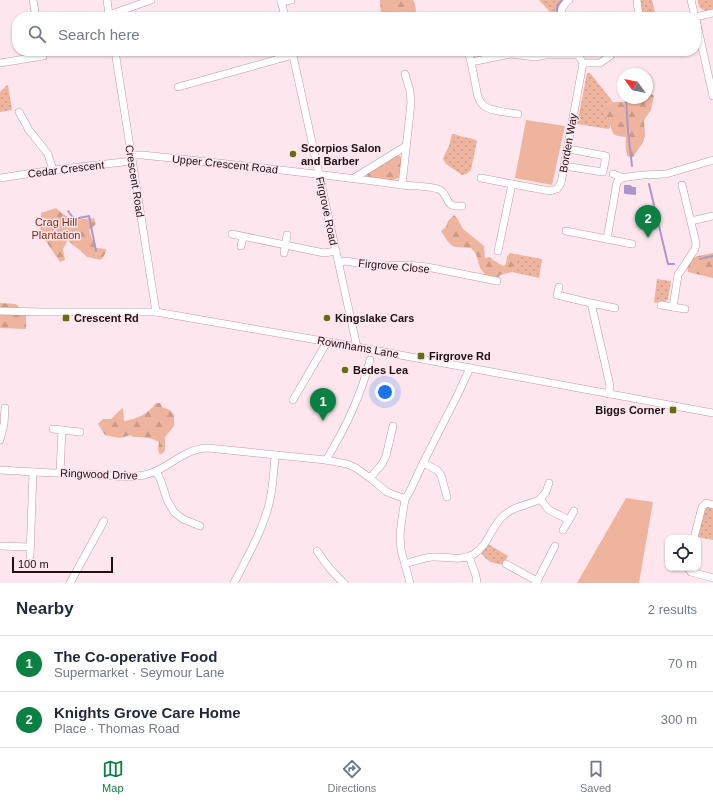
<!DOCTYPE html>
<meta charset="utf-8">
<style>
:root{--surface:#fff;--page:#f6f6f7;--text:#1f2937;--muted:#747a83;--line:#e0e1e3;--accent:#0b8043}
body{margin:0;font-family:Arial,sans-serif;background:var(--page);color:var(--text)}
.controls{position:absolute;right:12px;bottom:12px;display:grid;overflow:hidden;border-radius:8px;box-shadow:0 1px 3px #0004}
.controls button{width:36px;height:36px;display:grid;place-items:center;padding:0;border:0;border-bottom:1px solid var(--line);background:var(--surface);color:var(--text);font:20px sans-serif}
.compass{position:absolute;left:617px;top:68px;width:36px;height:36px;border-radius:50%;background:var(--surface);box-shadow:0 1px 3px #0004;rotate:303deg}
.scale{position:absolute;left:12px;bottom:10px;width:101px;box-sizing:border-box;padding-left:4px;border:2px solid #1d1015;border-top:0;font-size:11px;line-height:14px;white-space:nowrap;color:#1d1015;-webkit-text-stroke:3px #fee6ee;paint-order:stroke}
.you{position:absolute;left:385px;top:392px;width:14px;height:14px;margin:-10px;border:3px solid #fff;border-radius:50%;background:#1a73e8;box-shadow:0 0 0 6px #1a73e833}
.badge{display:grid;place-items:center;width:26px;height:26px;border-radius:50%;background:var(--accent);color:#fff;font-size:13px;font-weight:700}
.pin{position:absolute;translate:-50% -33px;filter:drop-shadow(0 1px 2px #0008)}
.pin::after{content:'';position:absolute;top:21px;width:14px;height:12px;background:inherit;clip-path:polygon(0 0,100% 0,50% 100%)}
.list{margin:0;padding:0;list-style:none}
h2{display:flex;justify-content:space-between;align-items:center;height:52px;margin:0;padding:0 16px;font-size:17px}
h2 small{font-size:13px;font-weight:400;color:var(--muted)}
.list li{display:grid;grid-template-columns:26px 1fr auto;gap:12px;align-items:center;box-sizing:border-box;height:56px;padding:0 16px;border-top:1px solid var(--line)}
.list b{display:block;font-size:15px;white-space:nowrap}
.list p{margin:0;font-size:13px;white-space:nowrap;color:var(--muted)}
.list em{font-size:13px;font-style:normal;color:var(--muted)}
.icon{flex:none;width:22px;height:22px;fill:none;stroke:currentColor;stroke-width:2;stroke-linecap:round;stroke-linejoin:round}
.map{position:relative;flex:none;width:713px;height:583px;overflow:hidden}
.search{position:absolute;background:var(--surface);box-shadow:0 1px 3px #0004;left:12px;right:12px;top:12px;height:44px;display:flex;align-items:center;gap:10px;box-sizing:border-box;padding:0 14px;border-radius:16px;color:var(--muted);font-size:15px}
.sheet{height:164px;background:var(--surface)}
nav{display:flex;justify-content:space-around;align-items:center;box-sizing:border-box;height:56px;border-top:1px solid var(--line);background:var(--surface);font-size:11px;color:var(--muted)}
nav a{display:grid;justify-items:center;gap:2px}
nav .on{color:var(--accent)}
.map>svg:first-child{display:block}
.grass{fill:url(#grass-dots)}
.forest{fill:url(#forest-firs)}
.park{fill:#eeb49d}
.water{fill:#ae96c8}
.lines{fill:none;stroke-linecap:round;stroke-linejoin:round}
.stream{stroke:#ae96c8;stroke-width:2}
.minor-casing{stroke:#be99a6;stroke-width:8}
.minor{stroke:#fff;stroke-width:7}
.poi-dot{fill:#656d12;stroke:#fee6ee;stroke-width:1.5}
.labels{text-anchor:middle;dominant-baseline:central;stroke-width:3;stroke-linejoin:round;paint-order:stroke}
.street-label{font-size:11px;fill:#1d1015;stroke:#fee6ee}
.poi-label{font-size:11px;font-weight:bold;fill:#1d1015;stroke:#fee6ee;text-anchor:start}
.park-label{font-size:11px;fill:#75300f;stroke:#fee6ee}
</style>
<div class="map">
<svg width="713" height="583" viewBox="0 0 713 583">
<defs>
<pattern id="grass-dots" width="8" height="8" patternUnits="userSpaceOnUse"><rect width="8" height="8" fill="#eeb49d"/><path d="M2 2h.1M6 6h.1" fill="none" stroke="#cc9a86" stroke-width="1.8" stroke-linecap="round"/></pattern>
<pattern id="forest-firs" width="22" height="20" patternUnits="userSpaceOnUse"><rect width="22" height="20" fill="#eeb49d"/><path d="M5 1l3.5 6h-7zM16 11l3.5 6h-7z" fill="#cc9a86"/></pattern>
</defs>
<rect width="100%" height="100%" fill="#fee6ee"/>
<g class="grass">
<path d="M 539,0 L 564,0 L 558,7 L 558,17 L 549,11 Z"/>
<path d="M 640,0 L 652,0 L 656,16 L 652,17 L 643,17 Z"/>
<path d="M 698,0 L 713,0 L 713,10 L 705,11 L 699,7 Z"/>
<path d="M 587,73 L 590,73 L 613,102 L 606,105 L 606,117 L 610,123 L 610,128 L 608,129 L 577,124 Z"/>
<path d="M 8,85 L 12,110 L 0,112 L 0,92 L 6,86 Z"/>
<path d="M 452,134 C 456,134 459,136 463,137 C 468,138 472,138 477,141 L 471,170 L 466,174 L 462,175 L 446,164 L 443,159 L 445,154 L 449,146 Z"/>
<path d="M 515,254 L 542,259 L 539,278 L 512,272 L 517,260 Z"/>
<path d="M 657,279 L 671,281 L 668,299 C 665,303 659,303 654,302 Z"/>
<path d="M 707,507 L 713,507 L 713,540 L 698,537 L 705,510 Z"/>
<path d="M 488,544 L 508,556 L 503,565 C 492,563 488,562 481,553 Z"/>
</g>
<g class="forest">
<path d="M 380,0 L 413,0 C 416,4 416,11 416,17 L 381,17 Z"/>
<path d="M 647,90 L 654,96 L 651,110 L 644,120 L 645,136 L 643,142 L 633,157 L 627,156 C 626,150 625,143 626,137 C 613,136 613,135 610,124 C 607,115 602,116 606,105 L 613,102 L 626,102 L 630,98 L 647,98 Z"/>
<path d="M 396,155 L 400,156 L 403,159 C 402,163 403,169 402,173 C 397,185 378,179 368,177 L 367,175 L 368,172 Z"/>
<path d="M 56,208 C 70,221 76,220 94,218 L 96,224 L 89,230 L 92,239 L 96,248 L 106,249 L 105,254 L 101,260 L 87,257 L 81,251 L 73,245 L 68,240 L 63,249 L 65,260 L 60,262 L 39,231 L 41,222 L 41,213 Z"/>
<path d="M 454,215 L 457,218 L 463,229 L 484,246 L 485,258 L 490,257 L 493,260 L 503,266 L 506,264 L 507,257 L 510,253 L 515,254 L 517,260 L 512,272 L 500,275 L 497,279 L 486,276 L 480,268 L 476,254 L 471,248 C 450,247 452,248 441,231 L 446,227 L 448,221 Z"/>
<path d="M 713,253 L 713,278 L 688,272 L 687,267 L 690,259 L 698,256 Z"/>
<path d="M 0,303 L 16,304 L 26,315 L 26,329 L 0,328 Z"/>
<path d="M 156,403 L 160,403 L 162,407 L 170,410 L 174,415 L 174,426 L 165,437 L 165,451 L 160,455 L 158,450 L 159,442 C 150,437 143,437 133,437 L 131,435 L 120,438 L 105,435 L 98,424 L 103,419 L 111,419 L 118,412 L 123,408 L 124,421 C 137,419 148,414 156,403 Z"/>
</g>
<g class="park">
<path d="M 526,120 L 565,126 L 552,185 L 515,178 Z"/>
<path d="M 626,498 L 653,502 L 639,583 L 577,583 Z"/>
</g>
<path class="water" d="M 624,185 L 630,185 L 633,187 L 636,187 L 636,195 L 625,194 L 624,193 Z"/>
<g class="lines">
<g class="stream">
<path d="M 557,11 L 557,6 L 562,0"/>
<path d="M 626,98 L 628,131 L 632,166"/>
<path d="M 649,184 L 668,264 L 674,264"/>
<path d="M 68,211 L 74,219 L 89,216 L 96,251"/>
<path d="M 700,259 L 713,256"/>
</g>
<g class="minor-casing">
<g id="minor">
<path d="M 33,0 L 36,17"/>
<path d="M 107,0 L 109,15"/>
<path d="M 281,0 L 285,17"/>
<path d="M 637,0 L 638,9 L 640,17"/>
<path d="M 691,0 L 695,17"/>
<path d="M 281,2 L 291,0"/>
<path d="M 109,17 L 109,15 L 151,0"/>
<path d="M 562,17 C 560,9 563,5 569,0"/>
<path d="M 696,17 L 713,13"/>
<path d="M 696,20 L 713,96"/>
<path d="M 115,51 L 156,312"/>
<path d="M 292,51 L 357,347"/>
<path d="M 468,51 L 471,62"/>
<path d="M 0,63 L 43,56 L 42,51"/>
<path d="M 583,63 L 600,63 L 610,56"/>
<path d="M 178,87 L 293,55"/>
<path d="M 19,112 L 29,130 L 48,154 L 53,170"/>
<path d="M 518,114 C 508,112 491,112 483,105 C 481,103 479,100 478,97 L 471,62 L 511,54 L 535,57 L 546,55 L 578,55"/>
<path d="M 131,155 L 142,155 C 229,164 316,173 402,185 L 411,103 L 410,91 L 405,74"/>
<path d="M 564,166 L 603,172 L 606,156 L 574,150"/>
<path d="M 613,174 L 616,175 L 622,178"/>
<path d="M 0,178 L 53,170 L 132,161"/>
<path d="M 354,178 L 406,146"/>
<path d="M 481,178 L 512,184"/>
<path d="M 402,185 C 411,186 430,186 438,189 C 451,194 442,208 462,206"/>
<path d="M 691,221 L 713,216"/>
<path d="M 566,231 L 632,244"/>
<path d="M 232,234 L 324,253 L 336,251"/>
<path d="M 607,239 L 617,182 L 622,178 L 627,177 L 643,175 L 666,174 L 713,160"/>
<path d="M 241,246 L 243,237"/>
<path d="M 498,251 L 512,184 L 550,191 L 557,189 L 561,183 L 583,63 L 578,55 L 578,51"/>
<path d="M 284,253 L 287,235"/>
<path d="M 339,263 L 345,261 L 377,266 L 408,265 L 427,267 L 497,281"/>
<path d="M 559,287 L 557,295 L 591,303 L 609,381 L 610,387 L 608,394"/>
<path d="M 591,303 L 615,308"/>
<path d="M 661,305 L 685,309"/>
<path d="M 673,307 L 678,275 L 695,249 L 696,243 L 682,185"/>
<path d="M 0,311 L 44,312 L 156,312 L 357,347 L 713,413"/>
<path d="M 293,400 L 327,342"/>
<path d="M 53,429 L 80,432"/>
<path d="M 0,440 L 4,424 L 5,408"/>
<path d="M 326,460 C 345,429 361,396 370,360"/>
<path d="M 423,463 L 437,470 L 441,475 L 447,497"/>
<path d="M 0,470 C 34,472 67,474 101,475 C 115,476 130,478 144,475 C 167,471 183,448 208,448 L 326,460 L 347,464 L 356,468 L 370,478 L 387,492 L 405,499"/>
<path d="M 156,471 L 161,481 L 167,500 L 174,512 L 183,519 L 200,526"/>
<path d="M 60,473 L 62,430"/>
<path d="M 370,478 L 382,464 L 386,456 L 393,426"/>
<path d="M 540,499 L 546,492 L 549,483"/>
<path d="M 569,520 L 574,511"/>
<path d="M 694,538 L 702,507 L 706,503 L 713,505"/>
<path d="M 0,546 L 30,547"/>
<path d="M 317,551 C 325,563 333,574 344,583"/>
<path d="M 30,556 L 33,472"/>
<path d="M 469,556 L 476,576 L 477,583"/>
<path d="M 405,564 C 414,561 423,558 432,557 C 447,556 461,562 474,554 C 488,545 491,528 502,517 C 513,506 527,506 540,499 L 549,510 L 569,520 L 563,530"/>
<path d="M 506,564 L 537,581"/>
<path d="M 688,568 L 691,572 L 713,578"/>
<path d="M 70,583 L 104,521"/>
<path d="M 234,583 C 247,557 262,532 269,504 C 273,488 274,471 275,455"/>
<path d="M 410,583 L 401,550 L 400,535 L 402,518 L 405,499 L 409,493 L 423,463 L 458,394 L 470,368"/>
<path d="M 536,583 L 555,546"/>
</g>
</g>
<use href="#minor" class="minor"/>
</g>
<g class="poi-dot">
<circle cx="293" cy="154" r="4"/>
<rect x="62" y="314" width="8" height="8" rx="2"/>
<circle cx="327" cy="318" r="4"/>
<rect x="417" y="352" width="8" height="8" rx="2"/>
<circle cx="345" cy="370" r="4"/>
<rect x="669" y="406" width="8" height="8" rx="2"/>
</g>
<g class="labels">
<g class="street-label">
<text transform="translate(568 143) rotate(-80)">Borden Way</text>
<text transform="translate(225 164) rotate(6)">Upper Crescent Road</text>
<text transform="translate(66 169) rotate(-7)">Cedar Crescent</text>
<text transform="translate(135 181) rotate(81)">Crescent Road</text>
<text transform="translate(327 211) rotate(78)">Firgrove Road</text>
<text transform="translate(394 266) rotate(5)">Firgrove Close</text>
<text transform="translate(358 347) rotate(10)">Rownhams Lane</text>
<text transform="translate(99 474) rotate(2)">Ringwood Drive</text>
</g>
<g class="poi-label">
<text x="301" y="148">Scorpios Salon<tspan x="301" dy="13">and Barber</tspan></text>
<text x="74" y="318">Crescent Rd</text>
<text x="335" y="318">Kingslake Cars</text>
<text x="429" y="356">Firgrove Rd</text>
<text x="353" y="370">Bedes Lea</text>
<text x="665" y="410" text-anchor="end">Biggs Corner</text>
</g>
<g class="park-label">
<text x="56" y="222">Crag Hill<tspan x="56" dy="13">Plantation</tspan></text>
</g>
</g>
</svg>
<div class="controls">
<button><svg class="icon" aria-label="locate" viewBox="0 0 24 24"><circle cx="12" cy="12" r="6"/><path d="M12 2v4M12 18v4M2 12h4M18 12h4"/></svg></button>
</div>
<svg class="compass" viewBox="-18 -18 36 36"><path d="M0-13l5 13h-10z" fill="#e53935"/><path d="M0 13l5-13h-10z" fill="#747a83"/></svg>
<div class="scale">100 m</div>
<div class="you"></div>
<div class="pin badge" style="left:323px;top:421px">1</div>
<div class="pin badge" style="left:648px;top:238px">2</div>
<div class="search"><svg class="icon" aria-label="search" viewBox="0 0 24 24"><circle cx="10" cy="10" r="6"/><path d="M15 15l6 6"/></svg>Search here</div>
</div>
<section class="sheet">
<h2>Nearby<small>2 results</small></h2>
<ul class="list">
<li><span class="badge">1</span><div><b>The Co-operative Food</b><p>Supermarket · Seymour Lane</p></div><em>70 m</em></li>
<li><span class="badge">2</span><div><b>Knights Grove Care Home</b><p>Place · Thomas Road</p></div><em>300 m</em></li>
</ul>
</section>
<nav>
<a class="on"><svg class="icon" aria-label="map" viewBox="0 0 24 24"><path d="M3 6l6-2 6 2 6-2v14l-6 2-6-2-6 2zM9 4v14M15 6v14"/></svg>Map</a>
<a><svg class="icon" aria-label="directions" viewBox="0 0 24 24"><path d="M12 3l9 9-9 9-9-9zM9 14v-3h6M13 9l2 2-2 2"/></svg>Directions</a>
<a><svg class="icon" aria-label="saved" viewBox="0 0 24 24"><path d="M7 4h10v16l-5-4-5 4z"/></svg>Saved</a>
</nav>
